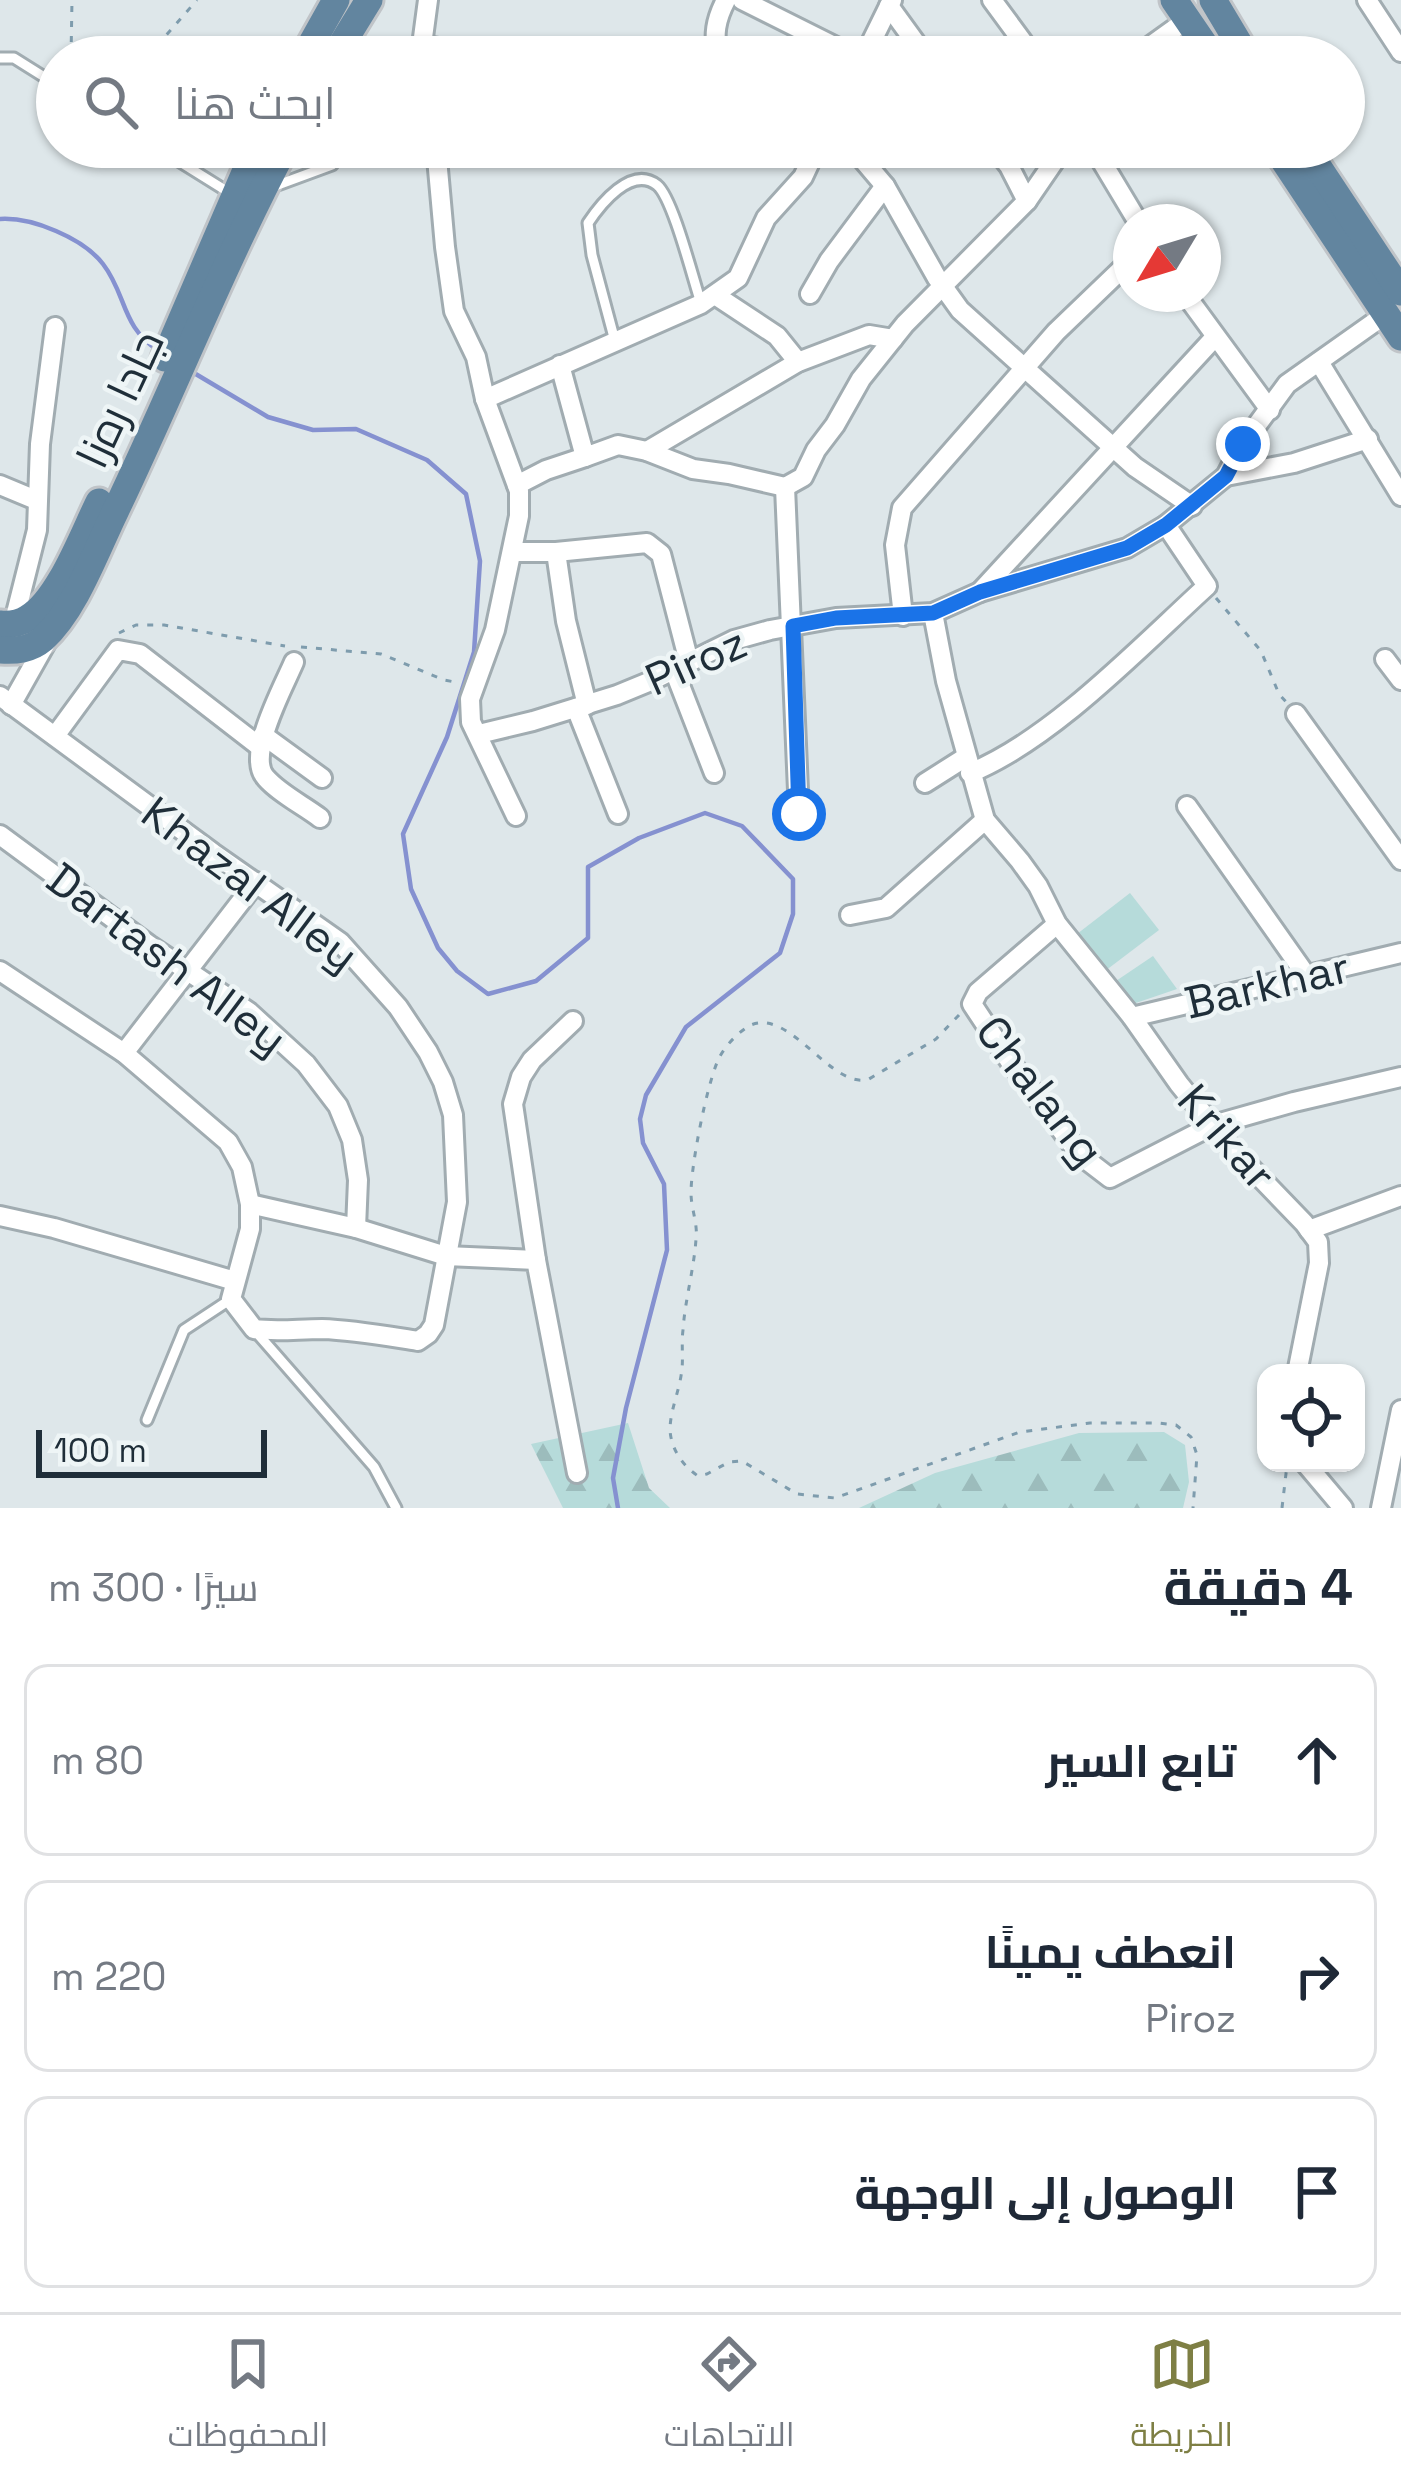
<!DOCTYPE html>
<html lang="ar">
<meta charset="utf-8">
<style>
:root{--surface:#fff;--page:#f6f6f7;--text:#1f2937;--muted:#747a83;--line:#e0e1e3;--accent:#7e7f44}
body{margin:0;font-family:"Space Grotesk",Cairo,sans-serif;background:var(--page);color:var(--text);direction:rtl}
.controls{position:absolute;right:36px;bottom:36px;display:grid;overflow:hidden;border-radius:24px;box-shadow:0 3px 9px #0004}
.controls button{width:108px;height:108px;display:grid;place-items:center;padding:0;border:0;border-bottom:3px solid var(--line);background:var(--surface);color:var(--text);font:60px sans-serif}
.compass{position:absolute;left:1113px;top:204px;width:108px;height:108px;border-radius:50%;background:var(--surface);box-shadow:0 3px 9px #0004;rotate:232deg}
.scale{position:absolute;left:36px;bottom:30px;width:231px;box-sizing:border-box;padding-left:12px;border:6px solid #1f2e39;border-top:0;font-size:33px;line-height:42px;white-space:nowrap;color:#1f2e39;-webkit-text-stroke:9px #eef5f6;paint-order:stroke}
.stop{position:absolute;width:36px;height:36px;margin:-27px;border:9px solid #1a73e8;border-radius:50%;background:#fff}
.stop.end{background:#1a73e8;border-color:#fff;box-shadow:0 3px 12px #0008}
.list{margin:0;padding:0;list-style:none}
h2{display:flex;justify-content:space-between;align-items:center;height:156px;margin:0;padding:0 48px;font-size:51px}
h2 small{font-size:39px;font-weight:400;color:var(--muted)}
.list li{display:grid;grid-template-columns:78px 1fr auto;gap:36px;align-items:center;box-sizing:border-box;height:192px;margin:0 24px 24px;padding:0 24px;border:3px solid var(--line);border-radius:24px}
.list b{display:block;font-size:45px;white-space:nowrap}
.list p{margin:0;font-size:39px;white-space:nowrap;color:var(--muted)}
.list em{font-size:39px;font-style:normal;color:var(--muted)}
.icon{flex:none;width:66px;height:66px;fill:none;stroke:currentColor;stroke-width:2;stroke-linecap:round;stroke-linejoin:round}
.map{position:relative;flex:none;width:1401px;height:1508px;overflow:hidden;direction:ltr}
.search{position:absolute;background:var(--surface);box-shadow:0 3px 9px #0004;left:36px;right:36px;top:36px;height:132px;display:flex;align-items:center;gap:30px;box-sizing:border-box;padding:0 42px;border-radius:66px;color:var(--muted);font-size:45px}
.sheet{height:804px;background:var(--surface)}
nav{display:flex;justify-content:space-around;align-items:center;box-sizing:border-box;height:168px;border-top:3px solid var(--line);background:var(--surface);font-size:33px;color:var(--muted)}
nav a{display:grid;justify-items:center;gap:6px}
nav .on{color:var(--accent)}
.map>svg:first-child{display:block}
.forest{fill:url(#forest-firs)}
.pitch{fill:#b6dbda}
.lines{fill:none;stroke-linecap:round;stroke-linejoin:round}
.stream{stroke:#8591d0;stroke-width:4.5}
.lane-casing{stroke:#a1acb1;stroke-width:15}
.street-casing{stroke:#a1acb1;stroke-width:24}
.primary-casing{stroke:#c0c4c8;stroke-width:33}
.path{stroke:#7e9cad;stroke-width:3;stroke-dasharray:6 9;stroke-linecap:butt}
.lane{stroke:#fff;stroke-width:9}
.street{stroke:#fff;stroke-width:18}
.primary{stroke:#62859f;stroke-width:27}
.route{stroke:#1a73e8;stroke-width:15}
.labels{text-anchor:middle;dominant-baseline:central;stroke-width:9;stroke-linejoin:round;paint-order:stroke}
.street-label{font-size:45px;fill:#1f2e39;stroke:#eef5f6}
</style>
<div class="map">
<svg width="1401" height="1508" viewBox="0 0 1401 1508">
<defs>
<pattern id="forest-firs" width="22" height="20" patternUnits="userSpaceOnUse" patternTransform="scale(3)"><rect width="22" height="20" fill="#b6dbda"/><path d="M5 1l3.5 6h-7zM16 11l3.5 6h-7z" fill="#9cbcbc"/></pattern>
</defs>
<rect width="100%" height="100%" fill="#dee7ea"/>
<g class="forest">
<path d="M 628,1423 L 649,1488 L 670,1508 L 563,1508 L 531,1444 Z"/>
<path d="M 1164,1432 L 1185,1445 L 1189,1482 L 1183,1508 L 859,1508 L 935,1473 L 1079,1433 Z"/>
</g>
<g class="pitch">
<path d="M 1130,893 L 1159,930 L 1105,971 L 1077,934 Z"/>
<path d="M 1153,956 L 1177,989 L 1130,1005 L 1113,983 Z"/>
</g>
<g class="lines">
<g class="stream">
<path d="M 0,219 C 32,217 83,238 103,264 C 127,295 121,327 159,351"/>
<path d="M 189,370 L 268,417 L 313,430 L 356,429 L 427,460 L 466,494 L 480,561 L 474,652 L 447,737 L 403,834 L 411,889 L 438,948 L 457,971 L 488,994 L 536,981 L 588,938 L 588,867 L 639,838 L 705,813 L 742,826 L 793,879 L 793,914 L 780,953 L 686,1027 L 646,1095 L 640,1119 L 643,1143 L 664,1184 L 667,1250 L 626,1408 L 613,1478 L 618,1508"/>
</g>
<g class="lane-casing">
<g id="lane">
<path d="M 0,58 L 14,58 L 57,85"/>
<path d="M 156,147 L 233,195"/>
<path d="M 275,186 L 332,165 L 345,147"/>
<path d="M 615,341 L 592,255 L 588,223 C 600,205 631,165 657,185 C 673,198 693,279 701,303"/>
<path d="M 257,1333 L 374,1467 L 396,1508"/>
<path d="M 147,1420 L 184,1330 L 231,1299"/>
</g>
</g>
<g class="street-casing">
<g id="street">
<path d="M 742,0 L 856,57"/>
<path d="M 992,0 L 1034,57"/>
<path d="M 1367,0 L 1401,52"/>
<path d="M 889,6 L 926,57"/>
<path d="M 422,45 L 488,57"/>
<path d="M 423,52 L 422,45 L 428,0"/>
<path d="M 717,57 C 714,34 715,21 726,0"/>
<path d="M 864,57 L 892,0"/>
<path d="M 1135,57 L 1188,19"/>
<path d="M 436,147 L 445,247 L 454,311 L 476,357 L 485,399 L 519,491 L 519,516 L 495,630 L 470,699 L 471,722 L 516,816"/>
<path d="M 852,147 L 885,186 L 937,278 L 960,310 L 1135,467 L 1192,506"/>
<path d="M 994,147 L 1009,166 L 1027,201"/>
<path d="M 1093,147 L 1138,222"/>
<path d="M 810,294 L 829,261 L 885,186"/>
<path d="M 1185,294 L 1270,410"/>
<path d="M 715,295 L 777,336 L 798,362"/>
<path d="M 1319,362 L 1401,496"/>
<path d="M 560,365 L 585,457 L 618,445 L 647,451 L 693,469 L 729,474 L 785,487 L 803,477 L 816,450 L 835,425 L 861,379 L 905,324 L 1027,201 L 1064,147"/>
<path d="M 485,399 L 701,304 L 738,278 L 766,218 L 803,177 L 817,147"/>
<path d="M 647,451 L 798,362 L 869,335 L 893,339"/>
<path d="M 1226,476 L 1294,463 L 1368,439"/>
<path d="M 0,485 L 36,500"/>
<path d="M 517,485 L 546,470 L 585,457"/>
<path d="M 785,487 L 799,814"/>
<path d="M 512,552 L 556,552 L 647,543 L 661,554 L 689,662"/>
<path d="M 556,552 L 566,621 L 587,705"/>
<path d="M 980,592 L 1215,337"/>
<path d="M 933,613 L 946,681 L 985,820 L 1020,861 L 1038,886 L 1057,924 L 1132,1017 L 1179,1084 L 1226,1142 L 1304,1223 L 1318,1242 L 1319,1263 L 1297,1373"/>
<path d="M 903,616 L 895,545 L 902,508 L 1056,332 L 1131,260"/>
<path d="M 13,625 L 37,530 L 40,444 L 55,327"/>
<path d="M 1385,659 L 1401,680"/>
<path d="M 294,662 C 284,686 245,756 266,778 C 280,794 303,805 320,818"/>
<path d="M 674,670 L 714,773"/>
<path d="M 0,696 L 213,853 L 340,942 L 398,1007 L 428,1052 L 443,1082 L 453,1115 L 457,1202 L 434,1325 L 428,1334 L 418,1341 C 386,1336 354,1330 322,1329 C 298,1329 277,1332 254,1329 L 231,1299 L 250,1229 L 250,1204 L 242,1167 L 228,1142 L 124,1053 L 0,971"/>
<path d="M 11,705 L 47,641"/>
<path d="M 576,708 L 618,814"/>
<path d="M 1296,714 L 1401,860"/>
<path d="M 479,734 L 533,721 L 617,695 L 651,681 L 734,640 L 770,630 L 836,618 L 933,613 L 980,592 L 1127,548 L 1166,525 L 1226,476 L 1243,444 L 1287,384 L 1386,314"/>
<path d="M 263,735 L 322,778"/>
<path d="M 55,736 L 118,650 L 140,654 L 260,747"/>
<path d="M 970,773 C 1053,739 1140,647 1207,586 L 1166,525"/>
<path d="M 925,783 L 966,757"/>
<path d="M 1187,806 L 1306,975"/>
<path d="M 0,835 L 149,945 L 249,1012 L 306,1064 L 338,1106 L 352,1140 L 358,1180 L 356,1228"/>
<path d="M 850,915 L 886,908 L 985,820"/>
<path d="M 1057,924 L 978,992 L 972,1004 L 1009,1060 L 1080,1155 L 1110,1178 L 1213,1125 L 1294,1102 L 1401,1077"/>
<path d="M 1132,1017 L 1401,953"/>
<path d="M 124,1053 L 256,882"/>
<path d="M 250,1204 L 356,1228 L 446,1256 L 536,1260 L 577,1473"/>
<path d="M 0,1216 L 54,1228 L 235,1281"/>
<path d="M 1309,1230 L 1401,1196"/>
<path d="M 536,1260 L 513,1104 L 521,1077 L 532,1060 L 573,1021"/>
<path d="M 1305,1463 L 1343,1508"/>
<path d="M 1381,1508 L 1401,1410"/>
</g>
</g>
<g class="primary-casing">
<g id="primary">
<path d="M 1174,0 L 1213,57"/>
<path d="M 1213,0 L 1247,57"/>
<path d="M 304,57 L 336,0"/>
<path d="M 334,57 L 369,0"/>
<path d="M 1275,147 L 1401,337"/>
<path d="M 1305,147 L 1401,292"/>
<path d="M 165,358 L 256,147"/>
<path d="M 0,624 C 11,625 19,624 28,618 C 59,600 83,534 99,502"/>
<path d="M 0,650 C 16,651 30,650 43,639 C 75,610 96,551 115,512 C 173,391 222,266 285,147"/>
</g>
</g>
<g class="path">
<path d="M 71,57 L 72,0"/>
<path d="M 147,57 L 197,0"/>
<path d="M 1216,598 L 1261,651 L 1279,694 L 1287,703"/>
<path d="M 119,633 L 136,625 L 164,625 L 285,646"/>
<path d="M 301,647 L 381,654 L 444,680 L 460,683"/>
<path d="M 959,1015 L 936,1039 L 869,1079 C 832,1091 791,1008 751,1025 C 739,1031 725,1046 719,1058 C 707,1083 691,1165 691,1193 C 691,1208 698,1224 696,1239 C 694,1269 685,1300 683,1330 C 681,1345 684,1361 681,1376 C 678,1394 670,1412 670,1430 C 671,1449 683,1466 698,1476 L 707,1474 L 729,1462 L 742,1461 L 797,1494 L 835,1498 L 1020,1432 L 1090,1423 L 1159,1423 L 1176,1425 L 1191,1437 L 1197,1455 L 1193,1508"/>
<path d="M 1282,1508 L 1287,1465"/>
</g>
<use href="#lane" class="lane"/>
<use href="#street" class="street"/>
<use href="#primary" class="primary"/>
</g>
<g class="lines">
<path class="route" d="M 799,814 L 793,626 L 836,618 L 933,613 L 980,592 L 1127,548 L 1166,525 L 1226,476 L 1243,444"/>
</g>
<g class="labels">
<g class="street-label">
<text transform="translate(120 399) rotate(-65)">جادا ره‌زا</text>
<text transform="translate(696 661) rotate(-24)">Piroz</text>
<text transform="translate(250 884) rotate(37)">Khazal Alley</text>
<text transform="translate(167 959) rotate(37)">Dartash Alley</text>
<text transform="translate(1267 985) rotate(-13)">Barkhar</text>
<text transform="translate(1040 1091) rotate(52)">Chalang</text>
<text transform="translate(1227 1137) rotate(49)">Krikar</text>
</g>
</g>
</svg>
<div class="controls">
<button><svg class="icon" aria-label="locate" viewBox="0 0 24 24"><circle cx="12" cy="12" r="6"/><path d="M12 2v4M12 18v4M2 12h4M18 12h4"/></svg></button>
</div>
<svg class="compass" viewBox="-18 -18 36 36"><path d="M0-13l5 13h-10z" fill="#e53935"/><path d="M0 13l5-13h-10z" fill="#747a83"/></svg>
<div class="scale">100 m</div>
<div class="stop" style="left:799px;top:814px"></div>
<div class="stop end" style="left:1243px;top:444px"></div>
<div class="search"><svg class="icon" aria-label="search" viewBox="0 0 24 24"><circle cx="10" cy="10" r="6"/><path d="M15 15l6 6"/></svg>ابحث هنا</div>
</div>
<section class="sheet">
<h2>4 دقيقة<small>سيرًا · 300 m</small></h2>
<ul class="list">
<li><svg class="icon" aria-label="ahead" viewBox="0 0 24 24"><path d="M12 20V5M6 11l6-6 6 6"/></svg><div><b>تابع السير</b></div><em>80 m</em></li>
<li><svg class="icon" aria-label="right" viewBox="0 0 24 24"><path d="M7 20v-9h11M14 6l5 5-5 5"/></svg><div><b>انعطف يمينًا</b><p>Piroz</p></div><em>220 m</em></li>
<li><svg class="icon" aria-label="arrive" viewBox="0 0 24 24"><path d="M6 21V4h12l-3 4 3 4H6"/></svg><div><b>الوصول إلى الوجهة</b></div></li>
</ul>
</section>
<nav>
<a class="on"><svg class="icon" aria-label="map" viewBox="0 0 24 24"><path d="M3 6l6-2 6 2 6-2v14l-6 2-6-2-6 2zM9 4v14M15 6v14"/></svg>الخريطة</a>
<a><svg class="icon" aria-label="directions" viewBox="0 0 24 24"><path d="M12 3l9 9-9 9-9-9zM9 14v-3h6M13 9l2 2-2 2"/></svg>الاتجاهات</a>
<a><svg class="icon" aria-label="saved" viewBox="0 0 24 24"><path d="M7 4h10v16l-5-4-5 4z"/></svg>المحفوظات</a>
</nav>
